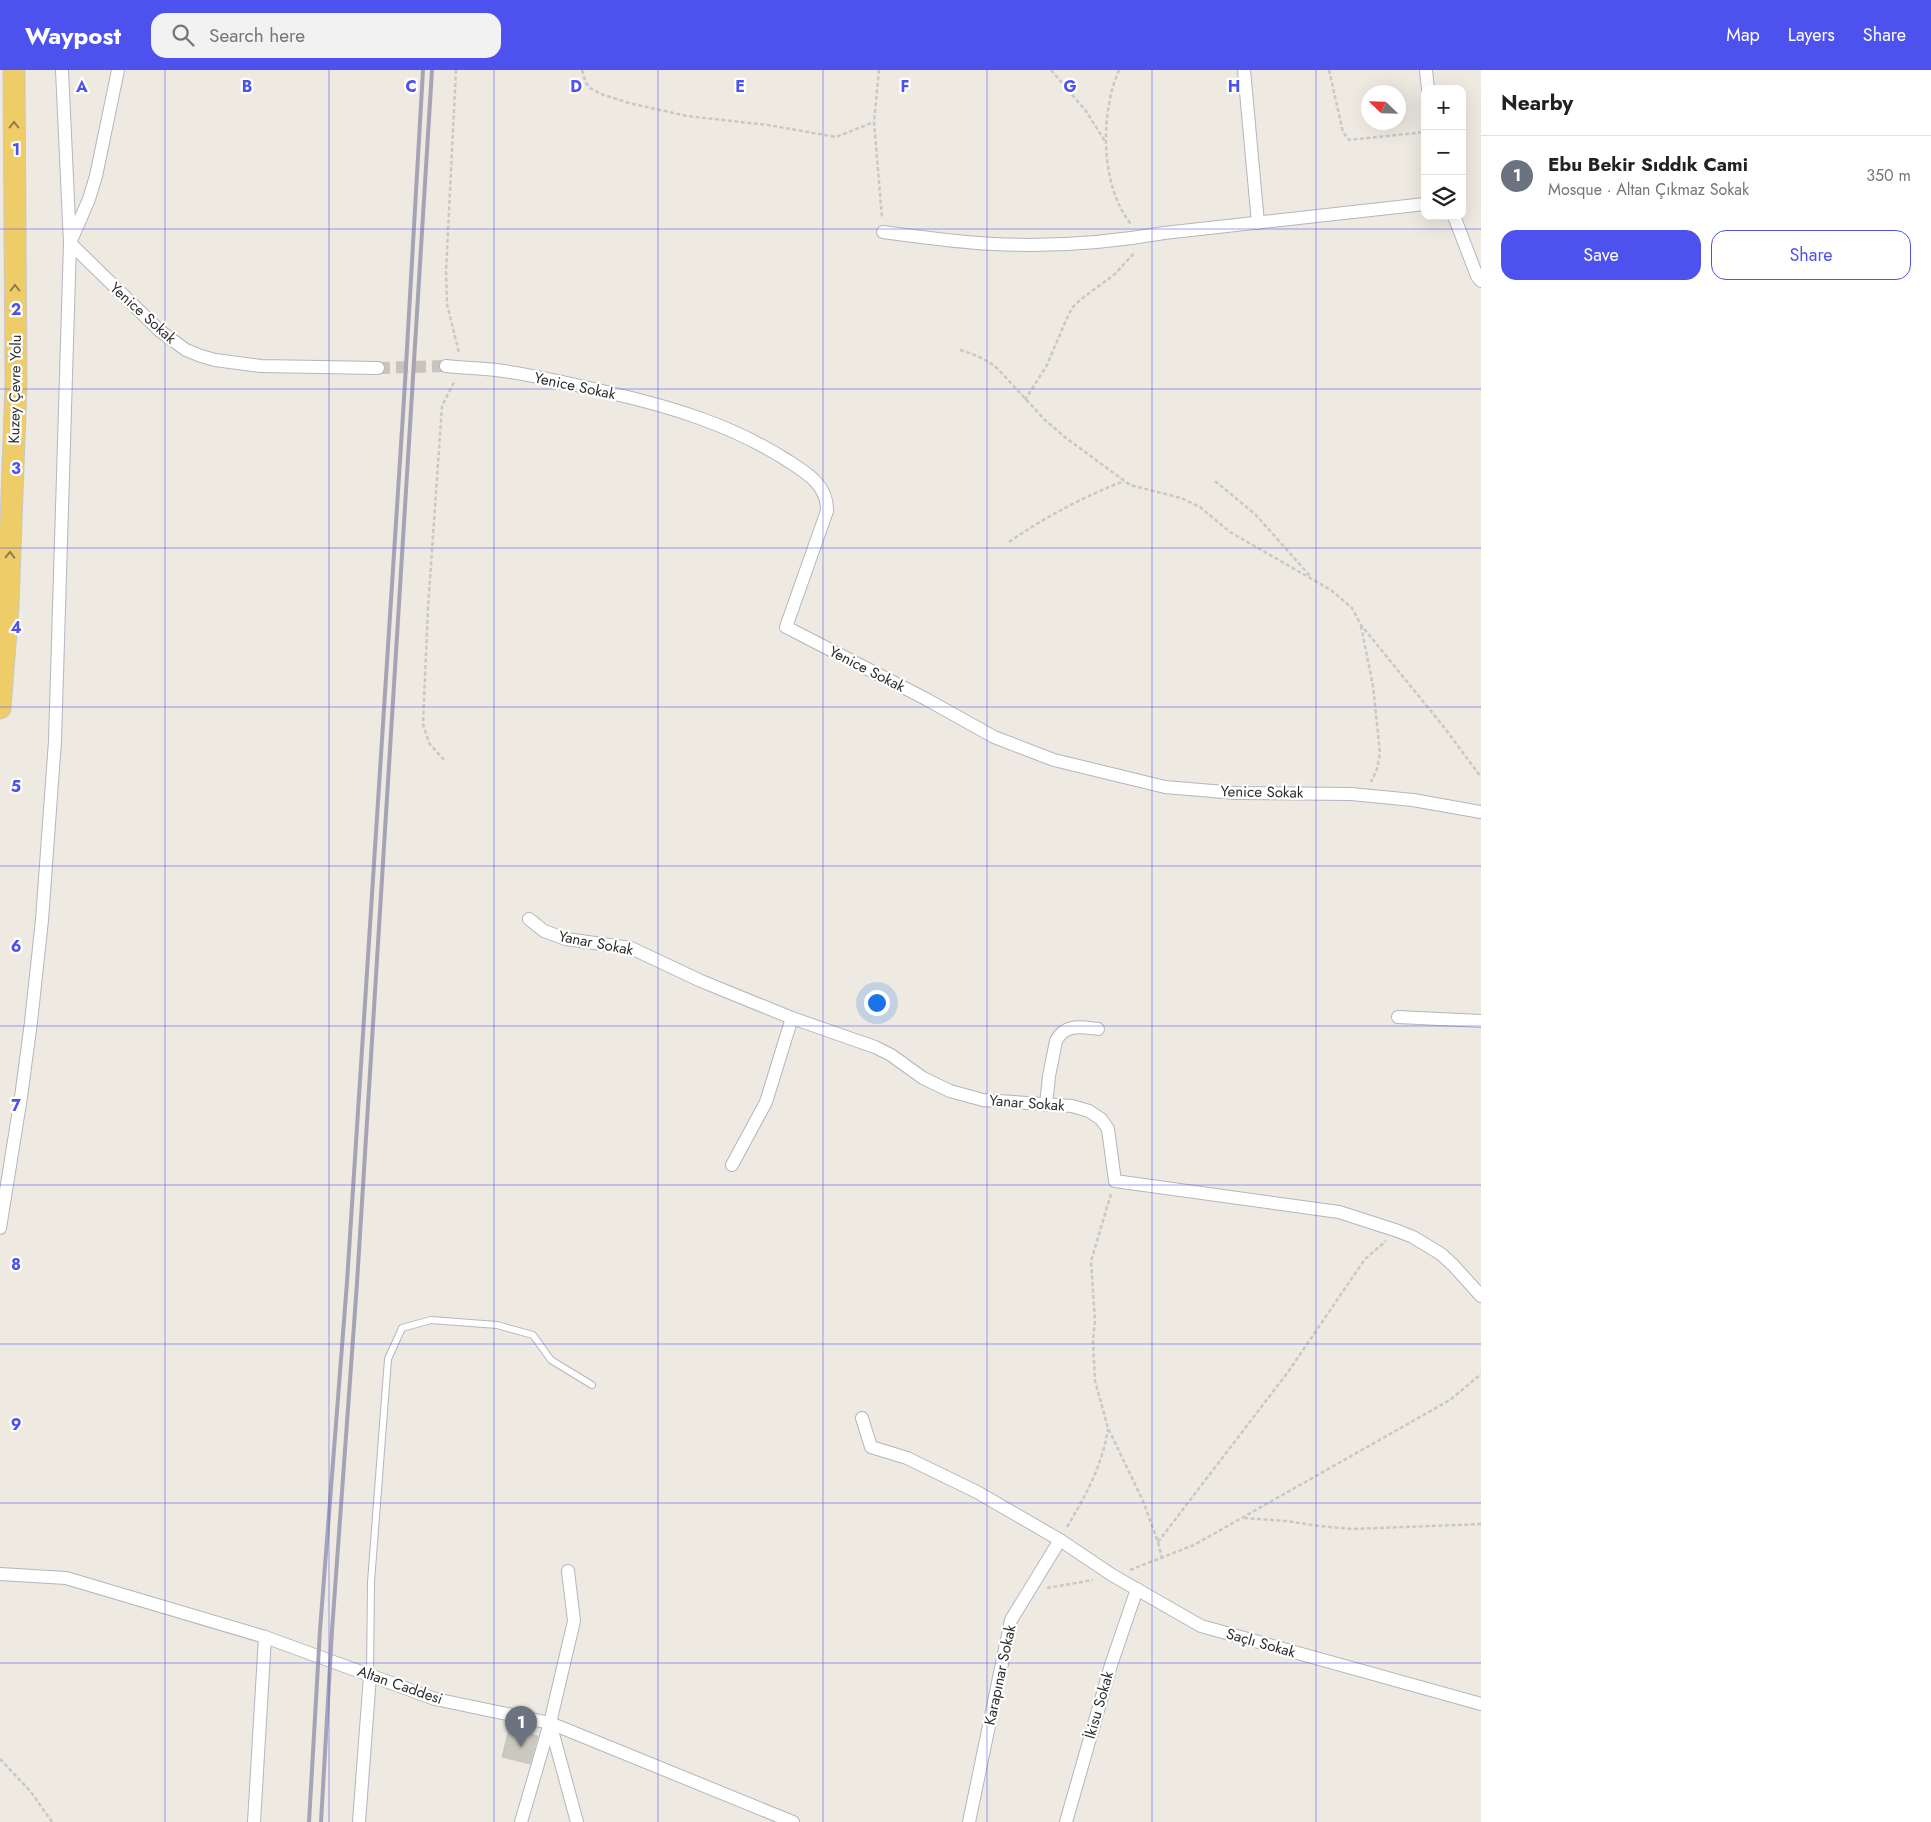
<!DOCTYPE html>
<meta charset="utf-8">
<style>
:root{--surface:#fff;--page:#f2f2f2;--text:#222;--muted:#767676;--line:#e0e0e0;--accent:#4d52ef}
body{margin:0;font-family:Jost,sans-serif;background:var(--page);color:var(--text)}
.controls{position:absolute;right:15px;top:15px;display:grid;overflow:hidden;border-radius:10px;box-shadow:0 5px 20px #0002}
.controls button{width:45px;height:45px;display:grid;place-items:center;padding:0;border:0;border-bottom:1px solid var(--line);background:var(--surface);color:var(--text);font:25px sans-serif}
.compass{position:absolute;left:1361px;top:15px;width:45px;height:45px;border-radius:50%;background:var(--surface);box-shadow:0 5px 20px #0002;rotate:293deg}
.you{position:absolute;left:876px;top:932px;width:18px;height:18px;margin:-12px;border:4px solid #fff;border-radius:50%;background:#1a73e8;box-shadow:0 0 0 8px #1a73e833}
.badge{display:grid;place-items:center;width:32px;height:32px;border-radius:50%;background:var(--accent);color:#fff;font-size:16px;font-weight:700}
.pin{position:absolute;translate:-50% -41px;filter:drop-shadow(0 1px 2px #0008)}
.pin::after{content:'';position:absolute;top:26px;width:18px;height:15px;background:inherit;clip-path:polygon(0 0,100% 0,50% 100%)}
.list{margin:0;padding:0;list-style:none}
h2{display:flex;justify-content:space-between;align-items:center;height:65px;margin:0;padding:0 20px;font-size:21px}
h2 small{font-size:16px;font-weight:400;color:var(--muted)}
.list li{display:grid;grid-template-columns:32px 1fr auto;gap:15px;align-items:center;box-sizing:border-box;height:80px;padding:0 20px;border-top:1px solid var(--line)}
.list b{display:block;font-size:19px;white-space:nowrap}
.list p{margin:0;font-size:16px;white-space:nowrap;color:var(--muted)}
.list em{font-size:16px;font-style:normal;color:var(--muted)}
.actions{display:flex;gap:10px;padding:15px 20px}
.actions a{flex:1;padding:11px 0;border:1px solid var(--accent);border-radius:15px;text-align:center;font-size:18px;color:var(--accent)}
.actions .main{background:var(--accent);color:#fff}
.icon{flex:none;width:28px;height:28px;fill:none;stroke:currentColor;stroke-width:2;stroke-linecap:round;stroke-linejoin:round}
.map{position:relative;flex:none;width:1481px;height:1752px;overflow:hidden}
header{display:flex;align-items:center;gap:30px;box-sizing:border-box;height:70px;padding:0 25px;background:var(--accent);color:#fff}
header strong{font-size:24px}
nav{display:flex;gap:28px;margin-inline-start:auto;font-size:18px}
.search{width:350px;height:45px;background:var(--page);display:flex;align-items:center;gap:12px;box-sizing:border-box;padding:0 18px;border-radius:15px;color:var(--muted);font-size:19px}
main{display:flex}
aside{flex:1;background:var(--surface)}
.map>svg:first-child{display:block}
.building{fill:#cac8bf;stroke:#c9c6ba}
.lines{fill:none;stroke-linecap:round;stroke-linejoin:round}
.minor-tunnel{stroke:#c7c4bd;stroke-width:12;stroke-dasharray:12 6;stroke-linecap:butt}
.service-casing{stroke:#b4b5bf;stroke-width:8}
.minor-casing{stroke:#b4b5bf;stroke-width:14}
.trunk-casing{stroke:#c8c8c8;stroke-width:23}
.path{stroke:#c8c8c8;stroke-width:2.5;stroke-dasharray:4 2.5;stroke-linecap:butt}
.service{stroke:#fff;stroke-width:6}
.minor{stroke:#fff;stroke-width:12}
.trunk{stroke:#eecc68;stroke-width:21}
.rail{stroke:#a4a4b6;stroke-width:4}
.oneway{stroke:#8e7c4a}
.grid{fill:none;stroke:#4d52ef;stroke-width:1;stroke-opacity:0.55}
.labels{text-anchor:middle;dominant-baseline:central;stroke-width:4.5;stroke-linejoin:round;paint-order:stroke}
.street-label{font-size:15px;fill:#2d2d2d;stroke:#fff}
.grid-label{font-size:16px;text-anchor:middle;font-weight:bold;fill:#4d52ef;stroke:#fff;stroke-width:4.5;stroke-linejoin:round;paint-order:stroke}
</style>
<header>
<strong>Waypost</strong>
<div class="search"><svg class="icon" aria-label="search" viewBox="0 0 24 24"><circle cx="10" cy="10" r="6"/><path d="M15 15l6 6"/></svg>Search here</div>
<nav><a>Map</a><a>Layers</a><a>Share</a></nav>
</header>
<main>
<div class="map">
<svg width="1481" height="1752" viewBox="0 0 1481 1752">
<rect width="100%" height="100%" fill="#eeeae1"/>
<path class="building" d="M 509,1659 L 538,1666 L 530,1694 L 502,1687 Z"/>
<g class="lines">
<path class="minor-tunnel" d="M 378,298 L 446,296"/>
<g class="service-casing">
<path id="service" d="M 370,1606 L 371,1512 L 388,1289 L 402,1258 L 431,1250 L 497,1255 L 533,1265 L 551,1290 L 592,1315"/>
</g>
<g class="minor-casing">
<g id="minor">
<path d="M 118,0 L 96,106 L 89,129 L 70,173 L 160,261 L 186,280 L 201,286 L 215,290 L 261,296 L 378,298"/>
<path d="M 1244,0 L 1258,153"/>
<path d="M 1426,0 L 1428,19"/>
<path d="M 1454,146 L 1477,206 L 1481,211"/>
<path d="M 883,162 C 919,167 956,172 993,174 C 1050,177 1107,173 1164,163 L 1425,134"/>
<path d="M 446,296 C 463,298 479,298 496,300 C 535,305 573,314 611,323 C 672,337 731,355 785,389 C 805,402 828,414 827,441 L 786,557 L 926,629 L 994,667 L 1054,690 L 1165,717 L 1236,723 L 1351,724 L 1413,730 L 1481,742"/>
<path d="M 529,849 L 544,861 L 566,869 L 631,878 L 701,911 L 792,948 L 875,977 L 891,985 L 923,1008 L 950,1021 L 983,1030 L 1072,1036 L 1089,1041 L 1101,1049 L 1108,1059 L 1115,1111 L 1339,1142 L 1398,1161 L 1413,1167 L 1441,1184 L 1453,1195 L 1481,1226"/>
<path d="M 1398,947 L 1481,951"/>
<path d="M 1046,1035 L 1049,1006 L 1056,971 C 1065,953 1081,957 1098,959"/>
<path d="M 732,1095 L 766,1032 L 792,948"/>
<path d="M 0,1158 L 21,1027 L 31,952 L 42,850 L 55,671 L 70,173 L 62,0"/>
<path d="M 862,1348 L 871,1377 L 907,1388 L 977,1422 L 1060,1470 L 1112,1505 L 1201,1556 L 1481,1634"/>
<path d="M 0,1504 L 66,1508 L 265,1567 L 435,1629 L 550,1653 L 793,1752"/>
<path d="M 550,1653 L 577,1752"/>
<path d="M 254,1752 L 265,1567"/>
<path d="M 359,1752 L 370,1606"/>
<path d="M 521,1752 L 550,1653 L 574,1551 L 568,1501"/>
<path d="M 969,1752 L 1011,1550 L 1060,1470"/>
<path d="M 1066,1752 L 1111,1595 L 1137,1519"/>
</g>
</g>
<g class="trunk-casing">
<path id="trunk" d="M 0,638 L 8,536 L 16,314 L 14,0"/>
</g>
<g class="path">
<path d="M 456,0 L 446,201 L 447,234 L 459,283"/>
<path d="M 582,0 L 586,13 L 590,18 L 601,24 L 629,33 L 687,46 L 768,55 L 836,67 L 874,52"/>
<path d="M 879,0 L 874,52 L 882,148"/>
<path d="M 1051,0 L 1086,41 L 1106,73"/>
<path d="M 1119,0 C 1100,43 1100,116 1131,154"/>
<path d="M 1329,0 L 1343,62 L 1349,70 L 1425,62"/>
<path d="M 960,280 C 974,284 986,289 998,299 L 1045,350 L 1066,368 L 1130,415 L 1181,428 L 1200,437 L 1230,462 L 1331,520 L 1352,538 L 1361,555 L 1443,656 L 1481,707"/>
<path d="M 1025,330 L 1047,295 L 1067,248 L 1072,238 L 1080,230 L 1115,204 L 1135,182"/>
<path d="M 1215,411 L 1255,444 L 1311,507"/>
<path d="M 1009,472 C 1045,447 1083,427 1124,411"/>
<path d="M 1361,556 L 1373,616 L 1380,683 L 1377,699 L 1371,712"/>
<path d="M 444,690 L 429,673 L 423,654 L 428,538 L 442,336 L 455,310"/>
<path d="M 1111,1124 L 1091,1191 L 1095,1251 L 1093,1271 L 1095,1311 L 1108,1358 L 1143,1431 L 1158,1472 L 1162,1489"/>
<path d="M 1244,1448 L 1286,1451 L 1319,1456 L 1352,1459 L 1481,1454"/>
<path d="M 1067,1457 C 1086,1425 1102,1396 1108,1359"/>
<path d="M 1158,1472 L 1288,1302 L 1365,1189 L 1386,1171"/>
<path d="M 1130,1500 L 1194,1475 L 1450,1330 L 1481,1304"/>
<path d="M 1047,1518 L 1093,1510"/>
<path d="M 0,1689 L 31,1722 L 52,1752"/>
</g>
<use href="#service" class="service"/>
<use href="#minor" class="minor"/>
<use href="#trunk" class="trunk"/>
<g class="rail">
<path d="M 309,1752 L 320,1560 L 347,1212 L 405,313 L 423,0"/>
<path d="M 321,1752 L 332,1561 L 357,1213 L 432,0"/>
</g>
</g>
<defs><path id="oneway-chevron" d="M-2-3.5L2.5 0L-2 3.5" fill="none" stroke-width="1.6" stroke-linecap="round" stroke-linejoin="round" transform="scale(1.25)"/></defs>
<g class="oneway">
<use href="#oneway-chevron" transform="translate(14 55) rotate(-90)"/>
<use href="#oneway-chevron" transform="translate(15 218) rotate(-90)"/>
<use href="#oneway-chevron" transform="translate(10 485) rotate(-88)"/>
</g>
<path class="grid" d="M 165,0 L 165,1752M 329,0 L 329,1752M 494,0 L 494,1752M 658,0 L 658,1752M 823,0 L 823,1752M 987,0 L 987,1752M 1152,0 L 1152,1752M 1316,0 L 1316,1752M 0,159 L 1481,159M 0,319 L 1481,319M 0,478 L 1481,478M 0,637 L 1481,637M 0,796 L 1481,796M 0,956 L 1481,956M 0,1115 L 1481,1115M 0,1274 L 1481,1274M 0,1433 L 1481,1433M 0,1593 L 1481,1593"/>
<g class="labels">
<g class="street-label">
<text transform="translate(143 243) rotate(42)">Yenice Sokak</text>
<text transform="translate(575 316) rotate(12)">Yenice Sokak</text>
<text transform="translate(15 319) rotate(-89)">Kuzey Çevre Yolu</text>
<text transform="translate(867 599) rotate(27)">Yenice Sokak</text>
<text transform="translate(1262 722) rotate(1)">Yenice Sokak</text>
<text transform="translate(596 873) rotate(11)">Yanar Sokak</text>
<text transform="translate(1027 1033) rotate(4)">Yanar Sokak</text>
<text transform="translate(1261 1573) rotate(16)">Saçlı Sokak</text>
<text transform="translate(1000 1605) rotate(-78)">Karapınar Sokak</text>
<text transform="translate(400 1615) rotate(19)">Altan Caddesi</text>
<text transform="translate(1099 1635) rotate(-74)">İkisu Sokak</text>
</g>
</g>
<g class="grid-label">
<text x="82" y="22">A</text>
<text x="247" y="22">B</text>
<text x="411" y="22">C</text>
<text x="576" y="22">D</text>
<text x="740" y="22">E</text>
<text x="905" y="22">F</text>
<text x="1070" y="22">G</text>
<text x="1234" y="22">H</text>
<text x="16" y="85">1</text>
<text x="16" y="245">2</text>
<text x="16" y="404">3</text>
<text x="16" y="563">4</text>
<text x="16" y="722">5</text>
<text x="16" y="882">6</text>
<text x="16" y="1041">7</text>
<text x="16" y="1200">8</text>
<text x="16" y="1360">9</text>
</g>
</svg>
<div class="controls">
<button>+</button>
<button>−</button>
<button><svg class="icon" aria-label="layers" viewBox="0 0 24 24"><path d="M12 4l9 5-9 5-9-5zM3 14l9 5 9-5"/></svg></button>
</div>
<svg class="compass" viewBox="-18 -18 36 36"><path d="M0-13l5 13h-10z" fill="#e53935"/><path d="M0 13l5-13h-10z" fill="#767676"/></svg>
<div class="you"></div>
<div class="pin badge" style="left:521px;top:1677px;background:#6b7280">1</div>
</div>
<aside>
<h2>Nearby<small></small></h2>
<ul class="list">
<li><span class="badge" style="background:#6b7280">1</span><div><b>Ebu Bekir Sıddık Cami</b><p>Mosque · Altan Çıkmaz Sokak</p></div><em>350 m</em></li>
</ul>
<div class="actions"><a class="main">Save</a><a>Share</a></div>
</aside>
</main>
